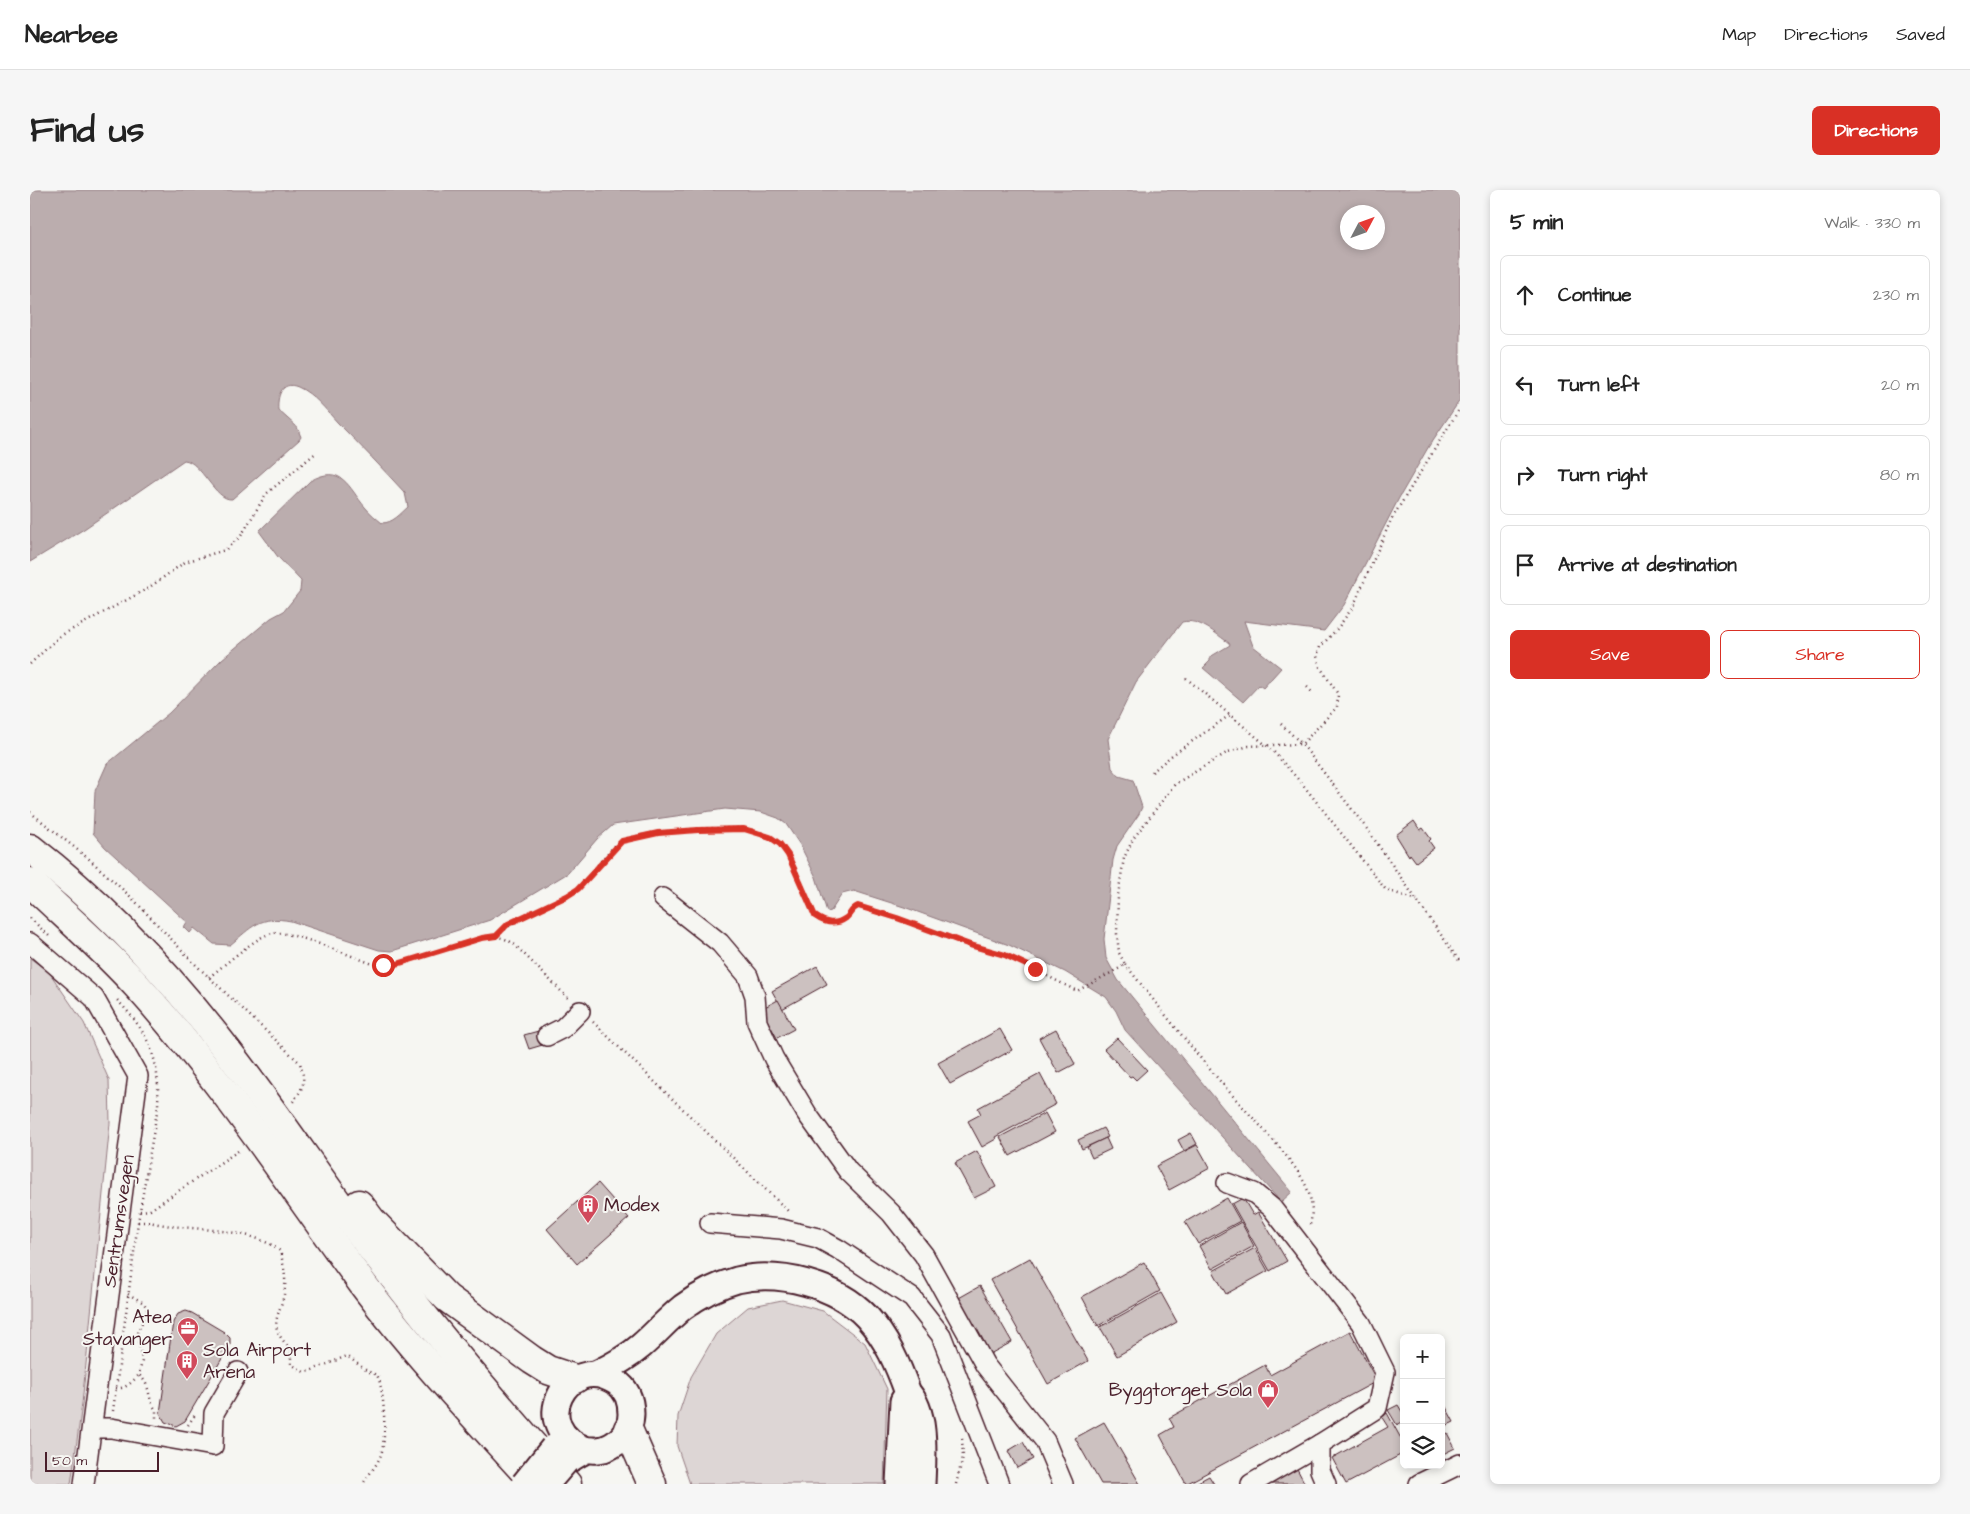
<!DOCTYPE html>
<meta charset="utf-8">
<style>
:root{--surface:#fff;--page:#f6f6f6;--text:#222;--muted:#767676;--line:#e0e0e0;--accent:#d93025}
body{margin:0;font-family:"Architects Daughter",sans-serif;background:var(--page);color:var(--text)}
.controls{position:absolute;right:15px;bottom:15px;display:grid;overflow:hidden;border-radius:8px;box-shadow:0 2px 8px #0003}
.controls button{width:45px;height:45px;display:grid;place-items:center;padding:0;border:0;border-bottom:1px solid var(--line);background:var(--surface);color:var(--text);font:25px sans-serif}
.compass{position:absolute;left:1310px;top:15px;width:45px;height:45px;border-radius:50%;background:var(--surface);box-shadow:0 2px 8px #0003;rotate:49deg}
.scale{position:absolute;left:15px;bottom:12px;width:114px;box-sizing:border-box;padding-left:5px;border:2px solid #4a1f2b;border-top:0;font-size:14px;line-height:18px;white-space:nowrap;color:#4a1f2b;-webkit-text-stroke:4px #f6f6f2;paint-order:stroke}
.stop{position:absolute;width:15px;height:15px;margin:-11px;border:4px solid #d93025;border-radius:50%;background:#fff}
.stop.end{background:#d93025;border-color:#fff;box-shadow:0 1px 5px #0008}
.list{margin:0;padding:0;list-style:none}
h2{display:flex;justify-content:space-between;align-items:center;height:65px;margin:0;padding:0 20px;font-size:21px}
h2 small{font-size:16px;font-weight:400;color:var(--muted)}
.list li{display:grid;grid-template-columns:32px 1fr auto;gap:15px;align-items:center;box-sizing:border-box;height:80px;margin:0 10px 10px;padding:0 10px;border:1px solid var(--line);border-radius:8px}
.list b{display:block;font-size:19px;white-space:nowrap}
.list em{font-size:16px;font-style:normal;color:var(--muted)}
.actions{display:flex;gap:10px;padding:15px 20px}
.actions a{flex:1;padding:11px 0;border:1px solid var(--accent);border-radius:8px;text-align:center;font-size:18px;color:var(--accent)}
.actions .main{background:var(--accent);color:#fff}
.icon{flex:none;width:28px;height:28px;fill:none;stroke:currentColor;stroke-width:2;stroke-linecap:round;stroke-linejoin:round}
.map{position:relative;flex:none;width:1430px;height:1294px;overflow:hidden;border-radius:8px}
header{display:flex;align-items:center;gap:30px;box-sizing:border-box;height:70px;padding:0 25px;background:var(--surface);border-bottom:1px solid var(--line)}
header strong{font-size:24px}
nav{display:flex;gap:28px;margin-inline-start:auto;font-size:18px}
.intro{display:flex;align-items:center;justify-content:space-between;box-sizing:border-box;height:120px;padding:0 30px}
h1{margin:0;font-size:35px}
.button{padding:12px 22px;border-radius:8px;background:var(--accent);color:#fff;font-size:18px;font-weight:700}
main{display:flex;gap:30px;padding:0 30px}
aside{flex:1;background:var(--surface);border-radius:8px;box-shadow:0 2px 8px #0003}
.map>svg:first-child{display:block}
.green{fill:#ddd6d5;stroke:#947a80}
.water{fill:#bbadae;stroke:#8e747a;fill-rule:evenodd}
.building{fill:#ccc1c0;stroke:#4a1f2b}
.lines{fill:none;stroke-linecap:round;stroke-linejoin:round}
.minor-casing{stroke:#4a1f2b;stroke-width:22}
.major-casing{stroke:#4a1f2b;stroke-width:29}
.highway-casing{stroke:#4a1f2b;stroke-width:31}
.path{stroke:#4a1f2b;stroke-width:2.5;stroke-dasharray:1 4;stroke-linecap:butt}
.minor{stroke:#f6f6f2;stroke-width:19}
.major{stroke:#f6f6f2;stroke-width:25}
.highway{stroke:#f6f6f2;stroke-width:28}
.major-bridge-casing{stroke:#4a1f2b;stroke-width:29;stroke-linecap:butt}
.major-bridge{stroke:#f6f6f2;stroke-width:25}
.route{stroke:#d93025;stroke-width:6}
.labels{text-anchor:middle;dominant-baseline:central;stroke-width:4;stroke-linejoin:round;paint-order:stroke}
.poi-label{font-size:19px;fill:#4a1f2b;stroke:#f6f6f2;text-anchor:start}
.street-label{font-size:19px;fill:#4a1f2b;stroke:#f6f6f2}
</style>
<header>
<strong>Nearbee</strong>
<nav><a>Map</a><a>Directions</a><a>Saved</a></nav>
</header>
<div class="intro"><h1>Find us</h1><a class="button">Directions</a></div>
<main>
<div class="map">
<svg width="1430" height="1294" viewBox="0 0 1430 1294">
<rect width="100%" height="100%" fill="#f6f6f2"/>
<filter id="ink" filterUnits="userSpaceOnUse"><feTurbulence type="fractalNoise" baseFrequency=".02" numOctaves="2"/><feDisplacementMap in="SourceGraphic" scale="10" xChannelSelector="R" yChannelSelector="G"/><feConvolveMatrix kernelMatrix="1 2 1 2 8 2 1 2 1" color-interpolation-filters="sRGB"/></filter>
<g filter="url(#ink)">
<g class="green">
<path d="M 0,768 L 19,782 L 54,833 L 79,890 L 80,933 L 52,1214 L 41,1294 L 0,1294 Z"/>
<path d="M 752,1110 L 793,1121 L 835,1153 L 857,1199 L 854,1294 L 660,1294 L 647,1256 L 648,1226 L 661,1187 L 686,1144 L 718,1117 Z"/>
</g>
<path class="water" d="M 0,0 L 1430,0 L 1430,210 L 1399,256 L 1369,308 L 1314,415 L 1294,441 L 1214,431 L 1223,456 L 1251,478 L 1233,498 L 1229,495 L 1213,512 L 1173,478 L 1180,471 L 1180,467 L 1200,455 L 1199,453 C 1186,444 1169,428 1152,432 L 1106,492 L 1078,549 L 1082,578 L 1089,586 L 1103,590 L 1112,617 L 1109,624 L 1087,656 L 1083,670 L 1074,749 L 1076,768 L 1088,790 L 1262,1002 L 1251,1012 L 1095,840 L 1086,821 L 1076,807 L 1035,782 L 979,755 L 874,717 L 824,701 L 812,704 L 801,721 L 797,722 L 786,687 L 770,655 L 756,634 L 748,628 L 731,622 L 695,619 L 583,635 L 567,649 L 538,683 L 460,730 L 362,761 L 349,760 L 261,731 C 230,725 222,737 200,755 L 184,754 L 164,738 L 160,743 L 154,737 L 157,732 L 75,657 L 63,643 L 65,601 L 77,574 L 139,523 L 192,469 L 241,428 L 254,421 L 270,401 L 271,391 L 248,367 L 229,341 L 280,291 C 312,273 318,297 335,317 C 340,323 346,328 352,333 C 363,333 370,324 378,317 L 375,303 C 353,279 331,256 308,233 C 296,220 284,204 268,197 C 251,190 247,207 248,220 L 267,237 L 271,247 L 269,250 L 202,309 C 185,311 171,271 154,270 L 54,339 L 0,372 ZM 1318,22 L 1348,22 L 1348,52 L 1318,52 Z"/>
<g class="building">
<path d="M 1384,631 L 1390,640 L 1393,638 L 1401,649 L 1399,651 L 1404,658 L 1386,672 L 1380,664 L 1379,666 L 1366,645 Z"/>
<path d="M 787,776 L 797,794 L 752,819 L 742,801 Z"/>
<path d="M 748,810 L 764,839 L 747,848 L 731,819 Z"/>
<path d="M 970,839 L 982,860 L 920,894 L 908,873 Z"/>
<path d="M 1026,839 L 1045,874 L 1028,883 L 1009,848 Z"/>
<path d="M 512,840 L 516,854 L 499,859 L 494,845 Z"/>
<path d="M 1087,848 L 1117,880 L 1106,890 L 1102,886 L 1100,887 L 1074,859 Z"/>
<path d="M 1010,884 L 1026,914 L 965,947 L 966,949 L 952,957 L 938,931 L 951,924 L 948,918 Z"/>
<path d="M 1015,923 L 1025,942 L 980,966 L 970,947 Z"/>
<path d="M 1073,938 L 1078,947 L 1052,959 L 1048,950 Z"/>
<path d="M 1161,943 L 1167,954 L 1154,961 L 1148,950 Z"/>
<path d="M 1076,948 L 1081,959 L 1062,968 L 1057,957 Z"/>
<path d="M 1167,955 L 1180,978 L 1139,1000 L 1126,976 Z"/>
<path d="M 947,961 L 966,997 L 944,1008 L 925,973 Z"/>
<path d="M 568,993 L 599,1028 L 547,1074 L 517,1039 Z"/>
<path d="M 1197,1008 L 1210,1031 L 1168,1054 L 1155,1032 Z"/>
<path d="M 1213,1008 L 1223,1025 L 1228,1022 L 1257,1071 L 1240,1081 L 1202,1014 Z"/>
<path d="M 1211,1032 L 1224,1056 L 1182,1079 L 1169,1056 Z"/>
<path d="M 1225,1058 L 1238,1081 L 1196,1104 L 1183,1081 Z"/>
<path d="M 1000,1068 L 1058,1171 L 1018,1194 L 960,1090 Z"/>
<path d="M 1114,1072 L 1130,1101 L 1068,1136 L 1052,1107 Z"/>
<path d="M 950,1096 L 982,1152 L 958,1165 L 927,1109 Z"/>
<path d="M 1131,1103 L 1147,1132 L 1087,1166 L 1070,1137 Z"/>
<path d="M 156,1121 L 162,1123 L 194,1142 L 200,1148 L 200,1155 L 155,1231 L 146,1236 L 135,1232 L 130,1223 L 143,1132 L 148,1124 Z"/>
<path d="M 1320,1141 L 1347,1191 L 1156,1294 L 1130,1245 L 1144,1237 L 1139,1228 L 1235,1175 L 1240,1185 Z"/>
<path d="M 1411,1208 L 1424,1232 L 1411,1238 Z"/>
<path d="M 1368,1215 L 1374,1225 L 1374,1231 L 1367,1235 L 1358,1220 Z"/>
<path d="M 1357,1223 L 1374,1254 L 1374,1263 L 1316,1294 L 1302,1268 L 1358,1237 L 1351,1226 Z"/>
<path d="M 1074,1232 L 1110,1294 L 1071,1294 L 1045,1248 Z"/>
<path d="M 1417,1243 L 1425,1258 L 1411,1265 L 1411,1246 Z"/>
<path d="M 993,1252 L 1003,1269 L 987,1278 L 978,1261 Z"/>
<path d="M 1264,1273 L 1275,1294 L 1242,1294 L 1238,1287 Z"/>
<path d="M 1179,1286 L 1184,1294 L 1164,1294 Z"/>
</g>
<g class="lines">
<g class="minor-casing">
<g id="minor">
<path d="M 633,708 L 690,753 L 718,786 L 725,806 L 727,832 L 744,869 L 777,924 L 818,981 L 861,1023 L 894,1065 L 955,1175 L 1015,1251 L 1033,1294"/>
<path d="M 0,753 L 64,808 L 108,886 L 54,1294"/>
<path d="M 517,846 L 533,838 L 550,821"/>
<path d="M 1197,993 L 1224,1003 L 1242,1018 L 1331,1133 L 1355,1182 L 1347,1218 L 1290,1254 L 1290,1280 L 1296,1294"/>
<path d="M 680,1033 L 751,1039 L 788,1048 L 808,1059 L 882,1108 L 911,1145 L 969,1294"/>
<path d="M 62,1238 L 81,1238 L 183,1256 L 184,1223 L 208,1182"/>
<path d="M 1221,1294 L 1290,1254"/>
<path d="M 1389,1294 L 1430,1274"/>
</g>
</g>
<g class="major-casing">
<g id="major">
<path d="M 566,1184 C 582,1176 597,1168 611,1156 C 625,1144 638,1129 653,1117 C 668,1106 689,1095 707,1090 C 749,1080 807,1095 837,1127 C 857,1149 868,1175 878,1203 L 873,1211 L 869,1294"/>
<path d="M 878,1203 C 897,1222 893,1268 892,1294"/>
<path d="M 536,1271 C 543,1268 550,1262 557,1260 C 560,1259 565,1261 568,1260 C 586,1258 601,1242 601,1224 C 601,1211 597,1199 586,1192 C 537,1160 495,1239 557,1260"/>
</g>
</g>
<g class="highway-casing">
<g id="highway">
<path d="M 0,658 C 74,715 139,785 196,859 C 242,918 284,981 329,1042 C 394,1130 465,1213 537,1294"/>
<path d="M 0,692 C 36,727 75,760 108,797 C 192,890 261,996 335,1097 C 388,1167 448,1230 506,1294"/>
<path d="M 329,1014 L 341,1030 L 417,1108 L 502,1170 L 518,1180 L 545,1189"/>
<path d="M 598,1239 L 622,1294"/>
</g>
</g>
<g class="path">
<path d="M 0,474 L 30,446 L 117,399 L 155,372 L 195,360 L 211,346 L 236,304 L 287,262"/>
<path d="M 1156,488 L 1243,561 L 1274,596 L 1356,700 L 1387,710"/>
<path d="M 1277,497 L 1284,504"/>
<path d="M 1251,534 L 1272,554 L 1337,639 L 1430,772"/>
<path d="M 1122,582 L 1141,566 L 1200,525"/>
<path d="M 0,622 L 59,669 L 102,708 L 165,774 L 270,873 C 276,893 274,897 262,913"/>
<path d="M 0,728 L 19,746"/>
<path d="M 467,746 C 489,724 520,718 545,701 C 560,690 576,659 592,651 C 609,642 695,636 716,639 C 728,641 741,646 750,655 C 765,670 775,705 785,726 C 795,733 805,736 816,728 C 821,724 821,719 828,716 L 867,728 L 940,755 L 975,765 L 1047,801 L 1090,778 L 1095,774 L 1089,763 L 1087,744 L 1088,705 L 1094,668 L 1103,649 L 1145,594 L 1198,562 L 1219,556 L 1272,554 L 1307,517 L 1308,504 L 1290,477 L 1287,466 L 1290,457 L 1307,439 L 1323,417 L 1361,330 L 1430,218"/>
<path d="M 1095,774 C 1130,818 1165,863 1203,906 C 1224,930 1261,966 1275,994 C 1282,1008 1284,1023 1279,1038"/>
<path d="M 179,787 C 193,777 227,745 243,743 C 260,740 323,767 343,774 L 353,775 L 367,774 L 452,748 C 466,746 473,746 485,755 L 539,809"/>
<path d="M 563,832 L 760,1023"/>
<path d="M 110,1021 L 120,1020 L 208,961"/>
<path d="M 108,1032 L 120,1032 C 158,1042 219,1035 250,1061 C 253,1072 256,1086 255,1097 C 253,1125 233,1133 261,1159 L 261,1174 L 274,1182 L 280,1181 L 317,1166 L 337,1181 L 347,1185 C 355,1200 357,1253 350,1267 C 346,1277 338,1285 333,1294"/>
<path d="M 98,1104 L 114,1113 L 117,1119 L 116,1125 L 107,1143 L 112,1171 L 109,1185 C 122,1196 116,1207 126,1220 L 126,1229"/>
<path d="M 86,1198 C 95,1200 103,1191 109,1185"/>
<path d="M 83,1221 L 108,1032 L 128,916 C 130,868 119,842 85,808"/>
<path d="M 158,1235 L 165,1225"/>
<path d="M 926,1294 L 933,1267 L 932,1248"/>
</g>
<use href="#minor" class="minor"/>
<use href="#major" class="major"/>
<use href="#highway" class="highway"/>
<g class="major-bridge-casing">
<g id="major-bridge">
<path d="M 494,1294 L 523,1258"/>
<path d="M 516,1294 L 536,1271"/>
</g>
</g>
<use href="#major-bridge" class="major-bridge"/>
</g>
</g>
<g class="lines" filter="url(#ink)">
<path class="route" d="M 353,775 L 367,774 L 452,748 L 466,746 L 478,734 L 537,706 L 548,699 L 592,651 L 628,643 L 668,640 L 714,639 L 740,647 L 750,654 L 758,665 L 785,726 C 795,733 805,736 816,728 C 821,724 821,719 828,716 L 867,728 L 940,755 L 975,765 L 1005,779"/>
</g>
<defs>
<g id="building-pin" transform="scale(1.125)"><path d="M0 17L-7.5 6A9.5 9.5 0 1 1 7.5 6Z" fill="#d1495b" stroke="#f6f6f2"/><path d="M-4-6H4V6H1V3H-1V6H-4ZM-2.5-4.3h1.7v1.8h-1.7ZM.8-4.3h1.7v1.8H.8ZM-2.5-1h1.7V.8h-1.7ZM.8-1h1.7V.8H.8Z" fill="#fff"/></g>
<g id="office-pin" transform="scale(1.125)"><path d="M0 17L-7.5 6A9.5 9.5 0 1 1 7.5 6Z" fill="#d1495b" stroke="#f6f6f2"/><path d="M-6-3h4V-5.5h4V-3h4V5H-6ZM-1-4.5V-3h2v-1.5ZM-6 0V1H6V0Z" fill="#fff"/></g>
<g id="shop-pin" transform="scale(1.125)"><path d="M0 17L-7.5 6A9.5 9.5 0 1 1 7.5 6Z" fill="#d1495b" stroke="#f6f6f2"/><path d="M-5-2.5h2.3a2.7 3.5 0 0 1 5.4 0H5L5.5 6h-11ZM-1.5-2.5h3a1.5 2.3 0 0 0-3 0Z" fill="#fff"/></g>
</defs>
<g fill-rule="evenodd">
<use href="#building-pin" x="558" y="1015"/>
<use href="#office-pin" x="158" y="1138"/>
<use href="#building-pin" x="157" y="1171"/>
<use href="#shop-pin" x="1238" y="1200"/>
</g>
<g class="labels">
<g class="poi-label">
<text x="574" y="1015">Modex</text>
<text x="142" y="1127" text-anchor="end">Atea<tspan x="142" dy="22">Stavanger</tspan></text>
<text x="173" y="1160">Sola Airport<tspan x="173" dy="22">Arena</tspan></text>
<text x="1222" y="1200" text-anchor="end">Byggtorget Sola</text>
</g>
<g class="street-label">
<text transform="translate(89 1031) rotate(-82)">Sentrumsvegen</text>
</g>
</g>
</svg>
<div class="controls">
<button>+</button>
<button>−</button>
<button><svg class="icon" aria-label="layers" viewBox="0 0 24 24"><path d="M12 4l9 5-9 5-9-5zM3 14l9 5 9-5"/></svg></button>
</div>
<svg class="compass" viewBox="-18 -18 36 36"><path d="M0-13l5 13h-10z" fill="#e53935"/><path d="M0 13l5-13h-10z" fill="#767676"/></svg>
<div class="scale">50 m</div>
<div class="stop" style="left:353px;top:775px"></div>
<div class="stop end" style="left:1005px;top:779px"></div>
</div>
<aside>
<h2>5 min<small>Walk · 330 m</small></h2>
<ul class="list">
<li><svg class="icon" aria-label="ahead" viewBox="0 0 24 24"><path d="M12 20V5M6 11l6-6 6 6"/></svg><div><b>Continue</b></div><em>230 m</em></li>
<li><svg class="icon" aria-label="left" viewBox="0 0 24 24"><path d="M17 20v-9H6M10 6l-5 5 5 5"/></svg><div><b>Turn left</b></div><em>20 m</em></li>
<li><svg class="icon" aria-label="right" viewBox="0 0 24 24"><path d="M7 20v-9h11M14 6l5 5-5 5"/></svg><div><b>Turn right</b></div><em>80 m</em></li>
<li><svg class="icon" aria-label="arrive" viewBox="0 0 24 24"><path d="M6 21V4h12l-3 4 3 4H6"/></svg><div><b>Arrive at destination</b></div></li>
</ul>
<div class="actions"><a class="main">Save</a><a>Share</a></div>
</aside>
</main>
